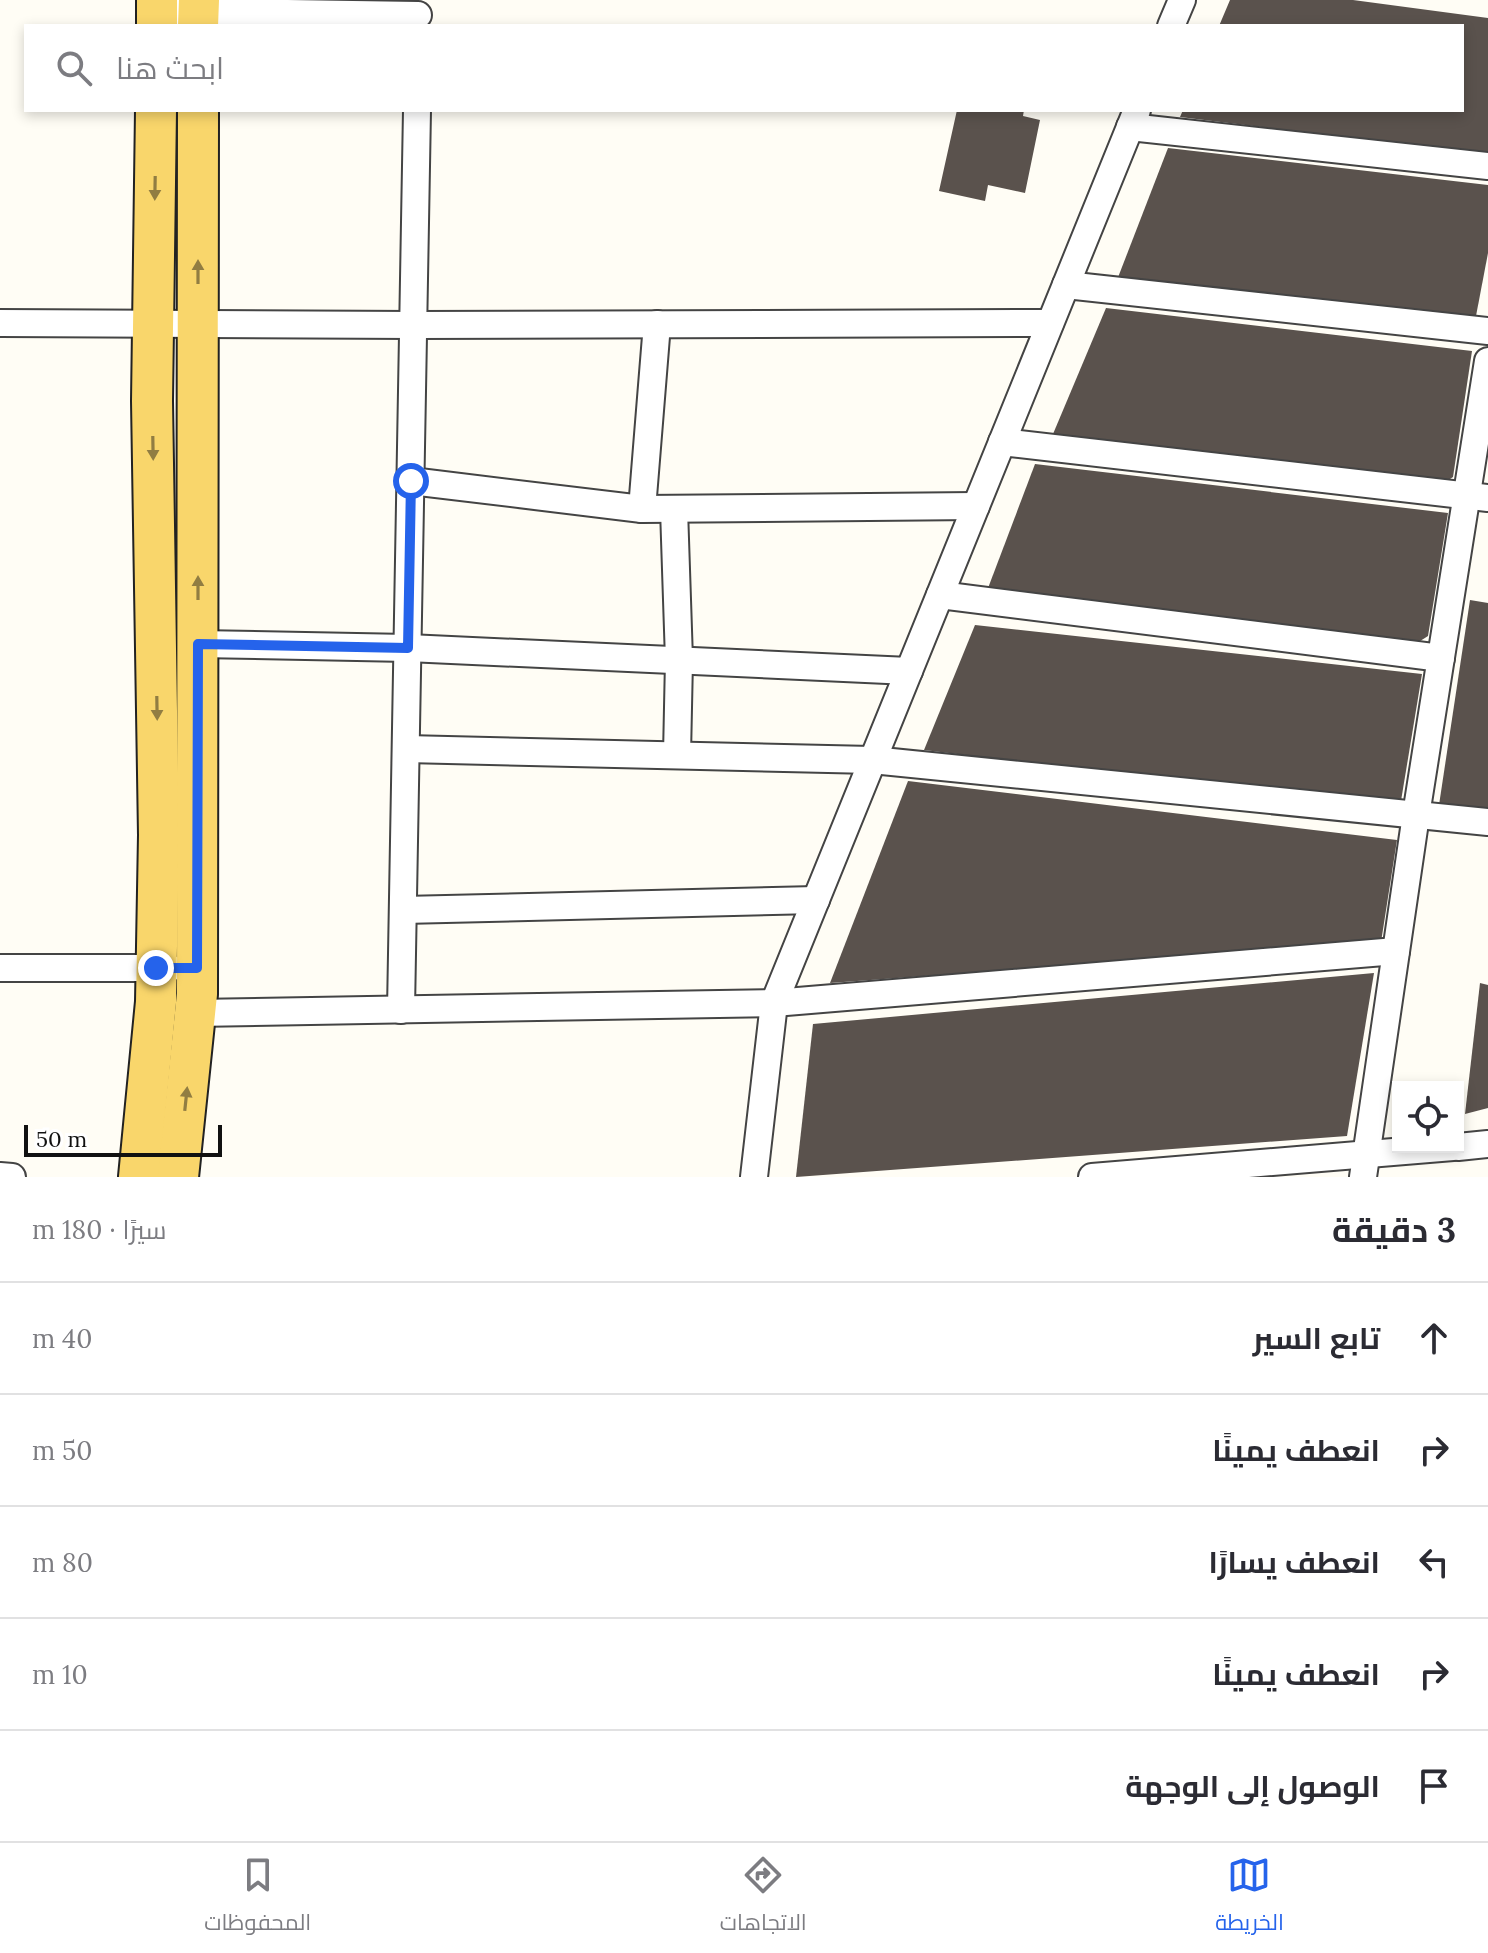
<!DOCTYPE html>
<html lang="ar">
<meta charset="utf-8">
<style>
:root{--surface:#fff;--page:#f2f2f3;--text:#2b2b33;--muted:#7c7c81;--line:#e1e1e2;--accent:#2563eb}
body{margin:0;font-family:Lora,Cairo,serif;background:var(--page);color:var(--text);direction:rtl}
.controls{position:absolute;right:24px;bottom:24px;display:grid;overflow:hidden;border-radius:0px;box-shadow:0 4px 12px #0003}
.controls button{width:72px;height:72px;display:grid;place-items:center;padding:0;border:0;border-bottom:2px solid var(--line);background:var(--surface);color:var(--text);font:40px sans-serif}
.scale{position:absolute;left:24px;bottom:20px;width:198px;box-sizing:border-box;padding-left:8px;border:4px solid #111;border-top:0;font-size:22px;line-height:28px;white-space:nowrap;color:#111;-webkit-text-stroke:6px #fff;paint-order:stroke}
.stop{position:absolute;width:24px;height:24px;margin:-18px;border:6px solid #2563eb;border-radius:50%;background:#fff}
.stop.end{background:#2563eb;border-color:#fff;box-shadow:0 2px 8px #0008}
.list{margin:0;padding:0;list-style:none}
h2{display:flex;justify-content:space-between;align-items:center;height:104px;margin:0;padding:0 32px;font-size:34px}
h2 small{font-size:26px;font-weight:400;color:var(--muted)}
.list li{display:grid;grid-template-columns:52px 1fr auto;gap:24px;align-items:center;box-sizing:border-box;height:112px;padding:0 32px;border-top:2px solid var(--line)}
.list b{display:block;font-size:30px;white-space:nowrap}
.list em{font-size:26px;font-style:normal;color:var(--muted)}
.icon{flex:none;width:44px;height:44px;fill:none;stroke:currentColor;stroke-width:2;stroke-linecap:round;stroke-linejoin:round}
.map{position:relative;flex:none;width:1488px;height:1177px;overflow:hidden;direction:ltr}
.search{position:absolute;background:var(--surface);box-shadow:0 4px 12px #0003;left:24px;right:24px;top:24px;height:88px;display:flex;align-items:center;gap:20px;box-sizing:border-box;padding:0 28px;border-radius:0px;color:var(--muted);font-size:30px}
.sheet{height:664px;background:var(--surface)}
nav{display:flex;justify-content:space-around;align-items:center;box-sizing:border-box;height:112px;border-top:2px solid var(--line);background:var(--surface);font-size:22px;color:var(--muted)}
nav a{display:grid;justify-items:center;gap:4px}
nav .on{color:var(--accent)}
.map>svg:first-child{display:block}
.building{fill:#5a524d}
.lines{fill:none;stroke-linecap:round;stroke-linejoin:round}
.minor-casing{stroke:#444;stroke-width:30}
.primary-casing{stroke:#222;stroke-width:44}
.minor{stroke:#fff;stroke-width:26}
.primary{stroke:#f9d66b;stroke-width:40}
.oneway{fill:#917d42}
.route{stroke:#2563eb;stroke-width:10}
</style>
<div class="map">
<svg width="1488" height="1177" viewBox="0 0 1488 1177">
<rect width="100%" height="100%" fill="#fffdf5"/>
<g class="building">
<path d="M 1230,0 L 1353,0 L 1488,18 L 1488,155 L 1180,117 L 1183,110 L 1462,110 L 1462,26 L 1219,26 Z"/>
<path d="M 957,110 L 1024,110 L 1023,116 L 1040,120 L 1025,193 L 988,185 L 985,201 L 939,191 Z"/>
<path d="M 1168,148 L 1488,185 L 1488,253 L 1476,316 L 1117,280 Z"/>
<path d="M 1106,308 L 1472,351 L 1453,477 L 1444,483 L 1053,434 Z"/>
<path d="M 1035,464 L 1448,513 L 1428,636 L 1417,643 L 985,596 Z"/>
<path d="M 1470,600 L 1488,603 L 1488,813 L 1439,805 Z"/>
<path d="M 975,625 L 1422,674 L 1400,807 L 924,750 Z"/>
<path d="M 908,781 L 1397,840 L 1381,942 L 830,983 Z"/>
<path d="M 1374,973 L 1347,1136 L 796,1177 L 813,1024 Z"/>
<path d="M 1480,983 L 1488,985 L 1488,1108 L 1465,1114 Z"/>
</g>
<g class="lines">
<g class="minor-casing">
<g id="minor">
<path d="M 157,11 L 418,15"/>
<path d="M 1171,26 L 1182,0"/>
<path d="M 1130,127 L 1488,166"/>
<path d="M 1066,285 L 1488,331"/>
<path d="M 0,323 L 415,325 L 1050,323"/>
<path d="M 1002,442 L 1488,498"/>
<path d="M 411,481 L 642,509 L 976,506"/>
<path d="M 642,509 L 657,324"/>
<path d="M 674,509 L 679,660 L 677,755"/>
<path d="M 940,595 L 1441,658"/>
<path d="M 198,644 L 408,648 L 909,671"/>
<path d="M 406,749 L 872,760 L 1488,822"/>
<path d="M 403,910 L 816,900"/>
<path d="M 0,968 L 170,968"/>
<path d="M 401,1010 L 417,110"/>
<path d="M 195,1013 L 774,1003 L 1396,951"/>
<path d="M 1458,1147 L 1488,1144"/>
<path d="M 0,1176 L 12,1177"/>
<path d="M 754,1177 L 774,1003 L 1137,110"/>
<path d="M 1092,1177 L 1453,1147"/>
<path d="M 1363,1177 L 1416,815 L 1488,361"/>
</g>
</g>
<g class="primary-casing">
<g id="primary">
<path d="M 157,26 L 157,0"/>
<path d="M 198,26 L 199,0"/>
<path d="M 139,1177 L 156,1002 L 159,835 L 152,401 L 156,110"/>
<path d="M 178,1177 L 197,994 L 198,110"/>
</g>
</g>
<use href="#minor" class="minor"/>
<use href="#primary" class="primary"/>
</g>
<defs><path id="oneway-solid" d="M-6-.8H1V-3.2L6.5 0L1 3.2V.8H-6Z" transform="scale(2)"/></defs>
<g class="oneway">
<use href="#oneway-solid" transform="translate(155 188) rotate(91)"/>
<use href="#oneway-solid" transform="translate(198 272) rotate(-90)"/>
<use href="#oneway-solid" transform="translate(153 448) rotate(89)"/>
<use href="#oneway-solid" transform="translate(198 588) rotate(-90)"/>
<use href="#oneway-solid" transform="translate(157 708) rotate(89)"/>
<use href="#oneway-solid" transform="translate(186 1099) rotate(-84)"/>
</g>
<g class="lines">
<path class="route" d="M 156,968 L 197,968 L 198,644 L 408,648 L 411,481"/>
</g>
</svg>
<div class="controls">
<button><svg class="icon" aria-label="locate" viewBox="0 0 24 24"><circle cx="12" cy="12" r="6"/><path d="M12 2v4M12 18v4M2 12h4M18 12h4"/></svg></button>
</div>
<div class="scale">50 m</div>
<div class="stop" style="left:411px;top:481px"></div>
<div class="stop end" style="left:156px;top:968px"></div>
<div class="search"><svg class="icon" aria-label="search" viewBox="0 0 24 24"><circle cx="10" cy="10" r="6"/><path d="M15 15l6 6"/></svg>ابحث هنا</div>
</div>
<section class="sheet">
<h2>3 دقيقة<small>سيرًا · 180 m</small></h2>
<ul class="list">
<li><svg class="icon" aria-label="ahead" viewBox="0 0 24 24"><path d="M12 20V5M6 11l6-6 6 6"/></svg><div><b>تابع السير</b></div><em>40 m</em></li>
<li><svg class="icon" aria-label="right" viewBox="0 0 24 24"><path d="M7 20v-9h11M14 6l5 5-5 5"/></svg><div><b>انعطف يمينًا</b></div><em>50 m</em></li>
<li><svg class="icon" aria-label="left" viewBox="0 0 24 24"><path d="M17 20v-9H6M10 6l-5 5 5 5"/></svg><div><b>انعطف يسارًا</b></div><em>80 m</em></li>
<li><svg class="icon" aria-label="right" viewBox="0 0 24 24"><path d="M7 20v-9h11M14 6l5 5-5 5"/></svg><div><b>انعطف يمينًا</b></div><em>10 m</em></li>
<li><svg class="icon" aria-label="arrive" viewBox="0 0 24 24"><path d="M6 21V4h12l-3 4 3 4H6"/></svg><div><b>الوصول إلى الوجهة</b></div></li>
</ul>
</section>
<nav>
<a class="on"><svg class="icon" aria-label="map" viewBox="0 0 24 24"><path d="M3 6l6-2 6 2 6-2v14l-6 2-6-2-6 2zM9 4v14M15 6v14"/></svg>الخريطة</a>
<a><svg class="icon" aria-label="directions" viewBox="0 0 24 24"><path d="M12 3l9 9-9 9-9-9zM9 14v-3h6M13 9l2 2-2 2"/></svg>الاتجاهات</a>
<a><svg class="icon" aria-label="saved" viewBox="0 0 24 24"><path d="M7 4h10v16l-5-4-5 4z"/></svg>المحفوظات</a>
</nav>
